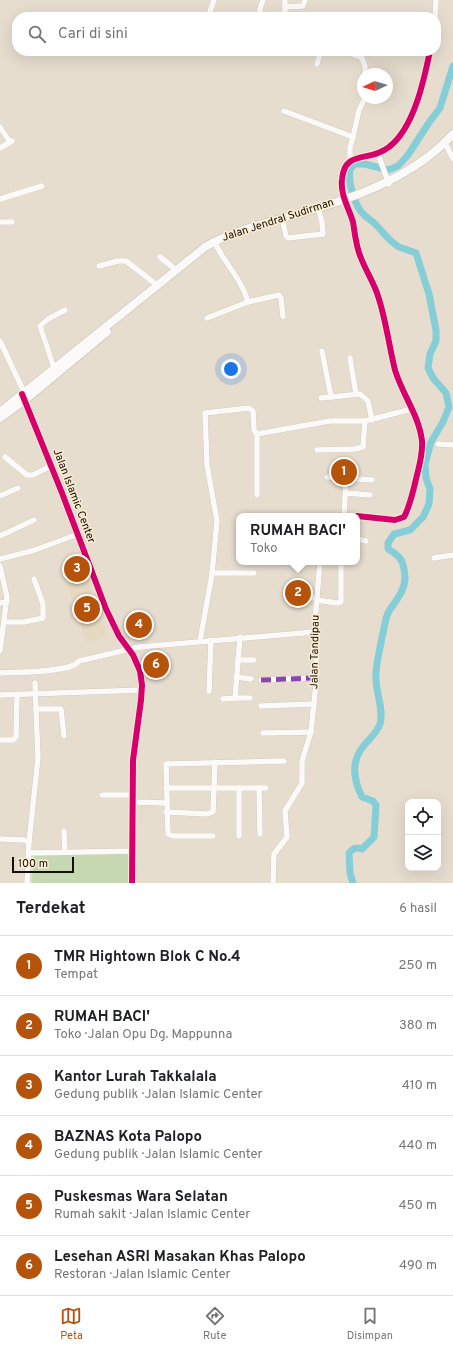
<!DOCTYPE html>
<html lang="id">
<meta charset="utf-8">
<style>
:root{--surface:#fff;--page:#f6f6f6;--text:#202124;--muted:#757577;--line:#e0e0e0;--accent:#b45309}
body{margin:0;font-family:Overpass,sans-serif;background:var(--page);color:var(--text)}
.controls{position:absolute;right:12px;bottom:12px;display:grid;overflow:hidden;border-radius:8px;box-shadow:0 4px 16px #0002}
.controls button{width:36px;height:36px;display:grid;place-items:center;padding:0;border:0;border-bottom:1px solid var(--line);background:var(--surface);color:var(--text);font:20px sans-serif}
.compass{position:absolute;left:357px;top:68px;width:36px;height:36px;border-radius:50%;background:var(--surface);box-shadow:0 4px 16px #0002;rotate:266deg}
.scale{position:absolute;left:12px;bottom:10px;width:62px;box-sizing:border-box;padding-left:4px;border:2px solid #140f07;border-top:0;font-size:11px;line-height:14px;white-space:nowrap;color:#140f07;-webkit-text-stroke:3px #fcecd3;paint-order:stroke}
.you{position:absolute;left:231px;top:369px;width:14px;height:14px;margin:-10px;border:3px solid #fff;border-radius:50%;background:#1a73e8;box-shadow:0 0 0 6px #1a73e833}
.badge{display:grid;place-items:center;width:26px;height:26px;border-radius:50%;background:var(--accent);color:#fff;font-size:13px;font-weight:700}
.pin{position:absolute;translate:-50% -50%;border:2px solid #fff;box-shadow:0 1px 4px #0006}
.popup{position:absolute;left:236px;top:513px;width:124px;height:52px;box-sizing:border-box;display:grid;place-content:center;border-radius:8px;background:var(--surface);filter:drop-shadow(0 1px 3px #0005);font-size:13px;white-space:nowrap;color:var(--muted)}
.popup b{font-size:15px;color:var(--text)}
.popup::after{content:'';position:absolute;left:50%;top:100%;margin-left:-8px;border:8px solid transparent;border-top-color:var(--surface)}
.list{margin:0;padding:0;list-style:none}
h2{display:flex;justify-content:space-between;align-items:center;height:52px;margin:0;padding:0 16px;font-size:17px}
h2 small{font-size:13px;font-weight:400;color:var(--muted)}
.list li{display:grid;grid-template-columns:26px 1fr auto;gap:12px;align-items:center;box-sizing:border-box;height:60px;padding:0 16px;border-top:1px solid var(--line)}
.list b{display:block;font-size:15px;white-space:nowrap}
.list p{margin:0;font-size:13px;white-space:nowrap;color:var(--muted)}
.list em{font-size:13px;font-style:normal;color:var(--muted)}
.icon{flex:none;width:22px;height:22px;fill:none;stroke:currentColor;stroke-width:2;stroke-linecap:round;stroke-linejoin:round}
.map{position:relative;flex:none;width:453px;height:883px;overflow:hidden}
.search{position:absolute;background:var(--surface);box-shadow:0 4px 16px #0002;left:12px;right:12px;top:12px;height:44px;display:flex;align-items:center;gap:10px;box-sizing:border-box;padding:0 14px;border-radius:16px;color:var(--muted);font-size:15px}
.sheet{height:412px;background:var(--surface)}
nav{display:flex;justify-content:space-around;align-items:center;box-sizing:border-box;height:56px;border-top:1px solid var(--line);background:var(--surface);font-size:11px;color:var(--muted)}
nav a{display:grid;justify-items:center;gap:2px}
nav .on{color:var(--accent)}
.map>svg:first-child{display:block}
.built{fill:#e7d8c1}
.green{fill:#c7d9b2}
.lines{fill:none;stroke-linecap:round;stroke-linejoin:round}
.river{stroke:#85ced7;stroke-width:7}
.minor-casing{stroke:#c2bbb0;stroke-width:6}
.highway-casing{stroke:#c2bbb0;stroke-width:9}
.minor{stroke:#fbfaf8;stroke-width:5.5}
.highway{stroke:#fbfaf8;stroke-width:8}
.quiet{stroke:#8e44ad;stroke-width:5;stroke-dasharray:10 5;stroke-linecap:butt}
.cycleway-casing{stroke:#fcecd3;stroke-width:8}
.cycleway{stroke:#d6006c;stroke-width:6}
.labels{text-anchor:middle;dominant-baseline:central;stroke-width:3;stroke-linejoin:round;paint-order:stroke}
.street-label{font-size:11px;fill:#140f07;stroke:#fcecd3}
</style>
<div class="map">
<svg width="453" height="883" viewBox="0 0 453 883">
<rect width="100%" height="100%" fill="#e6ddcf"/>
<path class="built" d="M 86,574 L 107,637 L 87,642 L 66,581 Z"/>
<path class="green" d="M 130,854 L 128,883 L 32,883 L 34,856 Z"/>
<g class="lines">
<path class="river" d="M 353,883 L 350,873 L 349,853 C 353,848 356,847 362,849 L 374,837 L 376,805 L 373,801 L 362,797 C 354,781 351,763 362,748 C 368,740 377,733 380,724 C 384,710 376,693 376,679 C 375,666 380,650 382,637 C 384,630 385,620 388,613 C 394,602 405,592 405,578 C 404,562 402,557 388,549 L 388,543 L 394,534 L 410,530 L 423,517 L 429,504 L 430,489 L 426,478 L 425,465 L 428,453 L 431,442 L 443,422 L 449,407 L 446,393 L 433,378 L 428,368 L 430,354 L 436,341 L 436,330 L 429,294 L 416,253 C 411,251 404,249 399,247 C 388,241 383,231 374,223 C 371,220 367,218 364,215 C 354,205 348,183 350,169 L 355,164 L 365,164 L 388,170 L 398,166 L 408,155 L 428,124 L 440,108 L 453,66"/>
<g class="minor-casing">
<g id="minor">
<path d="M 285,7 L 303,6 L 305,0"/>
<path d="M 285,15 L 285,0"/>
<path d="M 208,17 L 214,0"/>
<path d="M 260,17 L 260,9 L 263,0"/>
<path d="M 435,17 L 436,0"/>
<path d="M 345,51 L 362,58 L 365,66 L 365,74"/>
<path d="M 317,64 L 321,51"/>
<path d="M 284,111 L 353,137 L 350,147 L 350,160"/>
<path d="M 0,127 L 10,142"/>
<path d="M 353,137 L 359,110 L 365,98"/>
<path d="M 445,143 L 453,159"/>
<path d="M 0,148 L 12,141"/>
<path d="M 378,154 L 389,184"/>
<path d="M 0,199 L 42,186"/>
<path d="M 0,222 L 12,222"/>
<path d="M 283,222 L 286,236 L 288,238 L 323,234 L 322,222 L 318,208"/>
<path d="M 160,257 L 175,269"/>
<path d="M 99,266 L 118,261 L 126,261 L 157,285"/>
<path d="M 248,302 L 279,295 L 281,298 L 283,317"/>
<path d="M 207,318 L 248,302 C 242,280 226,265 216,245"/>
<path d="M 0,341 L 24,392"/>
<path d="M 322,351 L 331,397"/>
<path d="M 350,358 L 356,394"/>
<path d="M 54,368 L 40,326 L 48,319 L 65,310"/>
<path d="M 23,397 L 106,609 L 119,636 L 137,662 L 142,685 L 133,760 L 132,883"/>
<path d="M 321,398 L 360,394 L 368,401 L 372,420"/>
<path d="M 438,444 L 453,445"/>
<path d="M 317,450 L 355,449 L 363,447 L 365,421"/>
<path d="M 5,457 L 27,475 L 33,475 L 51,466"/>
<path d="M 327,477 L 372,480"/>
<path d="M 346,493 L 370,495"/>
<path d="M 257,495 L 257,434"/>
<path d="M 0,496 L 18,488"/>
<path d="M 332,516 L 347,516"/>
<path d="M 344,516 L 346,478"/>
<path d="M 357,516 L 395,520 L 404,517 C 410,506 413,492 416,479 C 419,467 423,454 422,441 C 419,415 402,394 395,370 C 389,346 386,320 378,296 C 374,283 366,271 361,258 C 356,247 355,234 353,222 C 349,208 340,195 342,179 C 345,149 369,163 389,147 C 414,128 424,80 430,51"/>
<path d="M 0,536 L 34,520"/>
<path d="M 357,539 L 366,541"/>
<path d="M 434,558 L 453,555"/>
<path d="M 0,559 L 35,550 L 78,534"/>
<path d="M 0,566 L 7,597 L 0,651"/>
<path d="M 212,573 L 254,573"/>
<path d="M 296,598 L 317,598"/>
<path d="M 317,600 L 337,603 L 341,602 L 341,562"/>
<path d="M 0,603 L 7,602"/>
<path d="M 5,622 L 24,622 L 43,618 L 43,604 L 34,579"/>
<path d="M 200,641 L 212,574 L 217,521 L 207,465 L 205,413 L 249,408 L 253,411 L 254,430 L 257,434 L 330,421 L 365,421 L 412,409"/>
<path d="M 238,660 L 254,660"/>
<path d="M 0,673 C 15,672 72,673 79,661 L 139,647 L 314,632"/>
<path d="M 236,677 L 251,679"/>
<path d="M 261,680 L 316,678"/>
<path d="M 35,683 L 36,709 L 61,709 L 64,736"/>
<path d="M 209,691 L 211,640"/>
<path d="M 0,695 L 142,690"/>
<path d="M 235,698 L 250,698"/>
<path d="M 223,699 L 235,698 L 240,637"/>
<path d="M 261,706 L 314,704"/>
<path d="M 263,733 L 311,732"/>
<path d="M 0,740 L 13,740 L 16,737 L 17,695"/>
<path d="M 166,788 L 266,788"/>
<path d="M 239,788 L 239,836"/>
<path d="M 259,788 L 260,834"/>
<path d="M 102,795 L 134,795"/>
<path d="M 134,802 L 166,803"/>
<path d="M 166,812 L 207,814 L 213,812 L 215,762"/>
<path d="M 64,831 L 65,852"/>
<path d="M 213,836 L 173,836 L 168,834 L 166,764 L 284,761"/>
<path d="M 0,839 L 24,840 L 29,842 L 27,883"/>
<path d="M 29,842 L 38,758 L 36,709"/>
<path d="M 29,853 L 134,851"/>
<path d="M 273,883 L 274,854 L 287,837 L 285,811 L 302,783 L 302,761 L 311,732 L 317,673 L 314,632 L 320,562"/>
</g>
</g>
<g class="highway-casing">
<g id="highway">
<path d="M 0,412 L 205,247 C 240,227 280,220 318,208 C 366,194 419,172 453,134"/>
<path d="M 0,418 L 25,400 L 107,332"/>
</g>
</g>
<use href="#minor" class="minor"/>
<use href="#highway" class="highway"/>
<path class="quiet" d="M 261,680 L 316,678"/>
<g class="cycleway-casing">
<g id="cycleway">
<path d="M 22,394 L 62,493 L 106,609 L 119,636 L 133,655 L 140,671 L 142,685 L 141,700 L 133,760 L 132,883"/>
<path d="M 357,516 L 395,520 L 404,517 C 410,506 413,492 416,479 C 419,467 423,454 422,441 C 419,415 402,394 395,370 C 389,346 386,320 378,296 C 374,283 366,271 361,258 C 356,247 355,234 353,222 C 349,208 340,195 342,179 C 345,149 369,163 389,147 C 414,128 424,80 430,51"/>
</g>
</g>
<use href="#cycleway" class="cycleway"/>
</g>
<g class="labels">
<g class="street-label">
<text transform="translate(278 220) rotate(-18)">Jalan Jendral Sudirman</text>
<text transform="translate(74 496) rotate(69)">Jalan Islamic Center</text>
<text transform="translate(315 652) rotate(-89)">Jalan Tandipau</text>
</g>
</g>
</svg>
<div class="controls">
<button><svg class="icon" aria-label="locate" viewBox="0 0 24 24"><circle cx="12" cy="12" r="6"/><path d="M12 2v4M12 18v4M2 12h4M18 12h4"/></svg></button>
<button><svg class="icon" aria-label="layers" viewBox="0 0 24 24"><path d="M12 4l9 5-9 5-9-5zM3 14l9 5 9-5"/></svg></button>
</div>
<svg class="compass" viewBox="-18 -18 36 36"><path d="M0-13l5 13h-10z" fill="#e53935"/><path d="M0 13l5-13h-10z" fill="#757577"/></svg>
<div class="scale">100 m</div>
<div class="you"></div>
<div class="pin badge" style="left:344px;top:472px">1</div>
<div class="pin badge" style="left:298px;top:593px">2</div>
<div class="popup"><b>RUMAH BACI'</b>Toko</div>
<div class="pin badge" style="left:77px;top:569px">3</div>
<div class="pin badge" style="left:139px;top:625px">4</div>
<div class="pin badge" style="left:87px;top:609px">5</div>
<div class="pin badge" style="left:156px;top:665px">6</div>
<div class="search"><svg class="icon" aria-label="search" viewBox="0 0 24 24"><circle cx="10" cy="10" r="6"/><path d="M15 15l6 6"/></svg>Cari di sini</div>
</div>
<section class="sheet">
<h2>Terdekat<small>6 hasil</small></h2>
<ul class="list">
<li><span class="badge">1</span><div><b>TMR Hightown Blok C No.4</b><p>Tempat</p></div><em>250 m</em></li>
<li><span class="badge">2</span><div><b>RUMAH BACI'</b><p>Toko · Jalan Opu Dg. Mappunna</p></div><em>380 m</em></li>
<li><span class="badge">3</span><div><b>Kantor Lurah Takkalala</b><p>Gedung publik · Jalan Islamic Center</p></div><em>410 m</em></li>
<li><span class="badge">4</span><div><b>BAZNAS Kota Palopo</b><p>Gedung publik · Jalan Islamic Center</p></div><em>440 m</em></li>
<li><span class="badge">5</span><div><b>Puskesmas Wara Selatan</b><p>Rumah sakit · Jalan Islamic Center</p></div><em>450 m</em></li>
<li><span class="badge">6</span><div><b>Lesehan ASRI Masakan Khas Palopo</b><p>Restoran · Jalan Islamic Center</p></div><em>490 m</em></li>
</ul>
</section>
<nav>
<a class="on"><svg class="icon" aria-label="map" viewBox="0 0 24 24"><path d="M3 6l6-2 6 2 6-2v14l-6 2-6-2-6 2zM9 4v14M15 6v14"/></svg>Peta</a>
<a><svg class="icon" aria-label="directions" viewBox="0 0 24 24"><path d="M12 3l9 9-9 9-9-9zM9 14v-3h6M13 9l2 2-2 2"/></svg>Rute</a>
<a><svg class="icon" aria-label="saved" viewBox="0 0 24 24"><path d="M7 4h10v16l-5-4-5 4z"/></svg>Disimpan</a>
</nav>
